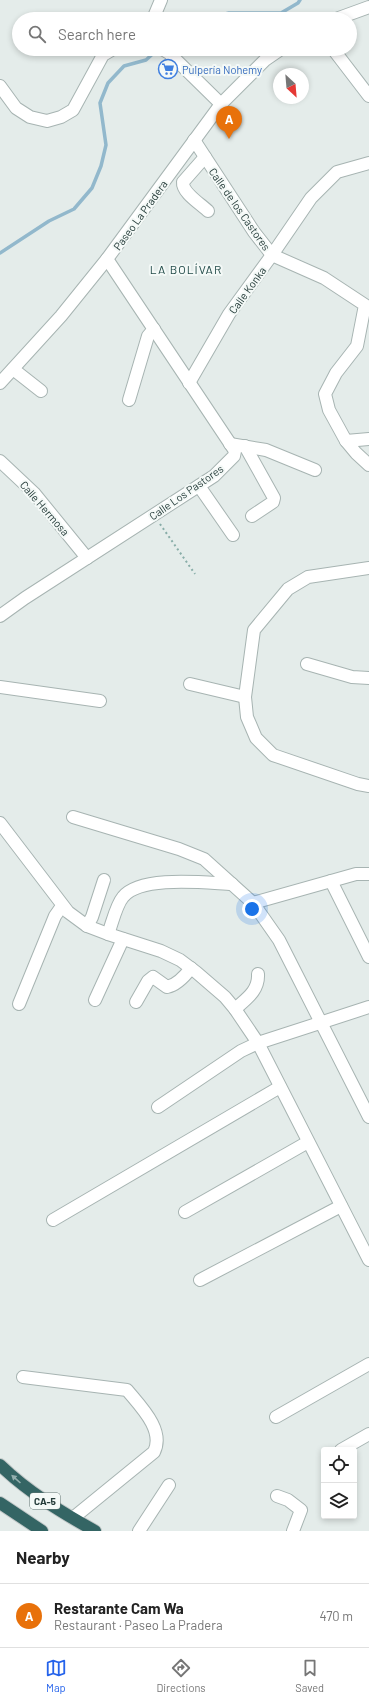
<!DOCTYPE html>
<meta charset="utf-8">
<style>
:root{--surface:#fff;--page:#f6f6f6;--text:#222;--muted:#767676;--line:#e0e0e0;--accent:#2563eb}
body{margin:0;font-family:Barlow,sans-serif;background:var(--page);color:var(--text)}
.controls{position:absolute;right:12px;bottom:12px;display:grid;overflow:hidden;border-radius:4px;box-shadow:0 2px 6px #0003}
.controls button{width:36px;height:36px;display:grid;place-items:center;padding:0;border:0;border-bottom:1px solid var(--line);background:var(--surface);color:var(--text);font:20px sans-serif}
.compass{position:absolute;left:273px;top:68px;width:36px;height:36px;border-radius:50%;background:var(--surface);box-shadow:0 2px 6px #0003;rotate:154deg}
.you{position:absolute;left:252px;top:909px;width:14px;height:14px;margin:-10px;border:3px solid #fff;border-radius:50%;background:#1a73e8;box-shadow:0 0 0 6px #1a73e833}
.badge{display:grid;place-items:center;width:26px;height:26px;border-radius:50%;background:var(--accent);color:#fff;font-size:13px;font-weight:700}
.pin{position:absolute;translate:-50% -33px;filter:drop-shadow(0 1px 2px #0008)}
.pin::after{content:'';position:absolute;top:21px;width:14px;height:12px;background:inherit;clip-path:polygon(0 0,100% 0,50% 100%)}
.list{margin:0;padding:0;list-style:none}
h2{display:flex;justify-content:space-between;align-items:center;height:52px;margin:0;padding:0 16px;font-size:17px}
h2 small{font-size:13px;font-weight:400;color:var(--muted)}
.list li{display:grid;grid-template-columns:26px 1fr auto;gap:12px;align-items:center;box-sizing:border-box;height:64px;padding:0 16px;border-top:1px solid var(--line)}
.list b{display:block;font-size:15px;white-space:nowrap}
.list p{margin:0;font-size:13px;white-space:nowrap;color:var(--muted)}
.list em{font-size:13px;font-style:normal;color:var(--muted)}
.icon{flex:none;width:22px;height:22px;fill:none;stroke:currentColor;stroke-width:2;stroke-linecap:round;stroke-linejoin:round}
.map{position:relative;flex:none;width:369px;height:1531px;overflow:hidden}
.search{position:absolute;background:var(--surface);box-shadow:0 2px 6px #0003;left:12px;right:12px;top:12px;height:44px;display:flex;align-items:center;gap:10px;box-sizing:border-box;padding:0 14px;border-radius:22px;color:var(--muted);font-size:15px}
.sheet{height:116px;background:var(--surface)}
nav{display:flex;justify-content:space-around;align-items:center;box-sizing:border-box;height:56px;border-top:1px solid var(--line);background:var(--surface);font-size:11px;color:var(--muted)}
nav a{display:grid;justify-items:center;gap:2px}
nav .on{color:var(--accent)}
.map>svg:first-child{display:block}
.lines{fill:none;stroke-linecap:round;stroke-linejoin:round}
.stream{stroke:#92b8cc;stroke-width:3.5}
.minor-casing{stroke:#a7b4b2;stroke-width:14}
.highway-casing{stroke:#c2c8c8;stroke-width:14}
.path{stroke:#88ada8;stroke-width:2;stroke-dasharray:2 3;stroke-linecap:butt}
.minor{stroke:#fff;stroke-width:12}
.highway{stroke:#346564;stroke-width:12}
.oneway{fill:#94afae}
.labels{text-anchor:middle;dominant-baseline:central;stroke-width:4;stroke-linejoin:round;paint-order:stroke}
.shield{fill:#f4f9f7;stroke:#637573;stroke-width:1}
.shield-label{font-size:10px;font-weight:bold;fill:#253c3a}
.shop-label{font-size:11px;fill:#366cbe;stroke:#f4f9f7;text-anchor:start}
.street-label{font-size:11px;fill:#253c3a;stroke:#f4f9f7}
.neighbourhood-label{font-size:12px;letter-spacing:1px;fill:#234c4a;stroke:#f4f9f7}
</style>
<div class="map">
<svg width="369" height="1531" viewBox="0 0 369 1531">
<rect width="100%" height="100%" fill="#e4ecea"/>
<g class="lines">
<g class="stream">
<path d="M 204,19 L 229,13 L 281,13 L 298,3 L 300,0"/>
<path d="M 0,253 L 49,221 L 74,209 L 92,188 L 101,166 L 106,145 L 100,103 L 108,83 L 124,66 L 146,60 L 158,49"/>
</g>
<g class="minor-casing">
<g id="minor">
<path d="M 153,19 L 161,0"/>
<path d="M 336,19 L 369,7"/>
<path d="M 162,49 L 169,53 L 221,104"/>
<path d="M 333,49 L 369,96"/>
<path d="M 0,86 L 16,108 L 30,117 L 47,121 L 61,117 L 73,110 L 103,55 L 113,49"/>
<path d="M 194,140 L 254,232 L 272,255 L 324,278 L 365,305 L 357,346 L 336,373 L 325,394 L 329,410 L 346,441 L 356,453 L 369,465"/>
<path d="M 205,157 L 183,182 C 182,193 201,204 208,211"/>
<path d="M 13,369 L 41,391"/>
<path d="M 0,383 L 61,316 L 107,259 L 221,104 L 265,60 L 281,49"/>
<path d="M 189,383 L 229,314 L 272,255 L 311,198 L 337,172 L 369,163"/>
<path d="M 129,400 L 148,336 L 154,329"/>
<path d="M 346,441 L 369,439"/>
<path d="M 230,444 L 266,450 L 315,470"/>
<path d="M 245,446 L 274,498 L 273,502 L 252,516"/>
<path d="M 0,461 L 34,493 L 87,558"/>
<path d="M 199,486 L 233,535"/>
<path d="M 369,568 L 308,577 L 288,589 L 254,630 L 245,697 L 247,717 L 256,738 L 273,755 L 358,784 L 369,786"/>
<path d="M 0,616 L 25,598 L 214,476 L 234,456 L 235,451 L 107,259"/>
<path d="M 307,664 L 352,677 L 369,678"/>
<path d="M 190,684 L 245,697"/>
<path d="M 0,687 L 100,701"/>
<path d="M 73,817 L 179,849 L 204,859 L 253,903 L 279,940 L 369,1117"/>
<path d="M 0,823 L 68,912 L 87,926 L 108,934 L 161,951 L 180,960 L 196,972 L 225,997 L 235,1009 L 258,1043 L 369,1260"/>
<path d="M 331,881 L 369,957"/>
<path d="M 253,903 L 356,874 L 369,874"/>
<path d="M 87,926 L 92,917 L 104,880"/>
<path d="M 108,934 C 112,924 116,905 123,897 C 141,875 206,883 232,884"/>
<path d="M 95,1000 L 123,939"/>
<path d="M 136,1002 L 148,981 L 153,977 L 167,987 C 177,985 185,976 191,968"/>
<path d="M 19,1004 L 55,916 L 62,906"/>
<path d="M 235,1009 C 246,999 259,991 258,974"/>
<path d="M 158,1107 L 241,1051 L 258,1043 L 369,1007"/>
<path d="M 185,1212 L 308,1142"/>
<path d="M 53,1220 L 280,1087"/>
<path d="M 200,1280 L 341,1206"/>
<path d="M 23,1377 L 127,1390 C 140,1406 165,1430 154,1452 L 73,1518"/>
<path d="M 276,1417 L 369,1364"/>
<path d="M 341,1450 L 369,1434"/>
<path d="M 277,1496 L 288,1500 L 301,1510 L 293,1531"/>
<path d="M 139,1531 L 169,1485"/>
</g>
</g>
<g class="highway-casing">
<g id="highway">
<path d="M 0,1465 C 28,1492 61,1512 95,1531"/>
<path d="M 0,1503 L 42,1531"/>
</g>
</g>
<path class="path" d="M 160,524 L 195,574"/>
<use href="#minor" class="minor"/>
<use href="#highway" class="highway"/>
</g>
<defs><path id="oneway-solid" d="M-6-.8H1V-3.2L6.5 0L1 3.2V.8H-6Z"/></defs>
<use class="oneway" href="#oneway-solid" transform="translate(16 1479) rotate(-138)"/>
<defs>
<g id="supermarket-ring" transform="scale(1)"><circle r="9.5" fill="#f4f9f7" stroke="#3f7fe0" stroke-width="1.5"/><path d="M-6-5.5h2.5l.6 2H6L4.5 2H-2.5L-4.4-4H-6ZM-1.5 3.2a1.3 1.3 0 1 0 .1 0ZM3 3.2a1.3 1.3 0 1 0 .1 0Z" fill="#3f7fe0"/></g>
</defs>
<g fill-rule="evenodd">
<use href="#supermarket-ring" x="168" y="69"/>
</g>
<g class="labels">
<rect class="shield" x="30" y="1493" width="30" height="16" rx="3"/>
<g class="shield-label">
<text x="45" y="1501">CA-5</text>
</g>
<g class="shop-label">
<text x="182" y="69">Pulpería Nohemy</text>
</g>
<g class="street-label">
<text transform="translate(240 209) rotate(55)">Calle de los Castores</text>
<text transform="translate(140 215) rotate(-54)">Paseo La Pradera</text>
<text transform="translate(247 290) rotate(-54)">Calle Konka</text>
<text transform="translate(186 492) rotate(-35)">Calle Los Pastores</text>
<text transform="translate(45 508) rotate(49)">Calle Hermosa</text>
</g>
<g class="neighbourhood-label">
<text x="186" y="269">LA BOLÍVAR</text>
</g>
</g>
</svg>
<div class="controls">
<button><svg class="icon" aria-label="locate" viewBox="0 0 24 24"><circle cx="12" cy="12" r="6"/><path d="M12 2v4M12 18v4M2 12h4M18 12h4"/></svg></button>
<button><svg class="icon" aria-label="layers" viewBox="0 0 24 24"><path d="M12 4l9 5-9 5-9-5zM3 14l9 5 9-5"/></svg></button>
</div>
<svg class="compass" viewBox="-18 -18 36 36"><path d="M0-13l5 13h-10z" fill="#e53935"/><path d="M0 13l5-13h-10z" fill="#767676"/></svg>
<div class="you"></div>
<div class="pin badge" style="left:229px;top:139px;background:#e8710a">A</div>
<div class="search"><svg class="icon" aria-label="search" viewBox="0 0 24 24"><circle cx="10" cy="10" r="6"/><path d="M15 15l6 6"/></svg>Search here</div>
</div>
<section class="sheet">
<h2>Nearby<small></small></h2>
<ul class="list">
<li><span class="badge" style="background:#e8710a">A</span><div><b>Restarante Cam Wa</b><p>Restaurant · Paseo La Pradera</p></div><em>470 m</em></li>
</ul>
</section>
<nav>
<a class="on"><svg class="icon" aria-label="map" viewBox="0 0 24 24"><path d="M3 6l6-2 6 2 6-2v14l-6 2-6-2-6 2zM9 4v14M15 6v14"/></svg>Map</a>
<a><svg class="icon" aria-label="directions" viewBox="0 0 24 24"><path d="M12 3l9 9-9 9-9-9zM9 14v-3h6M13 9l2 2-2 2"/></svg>Directions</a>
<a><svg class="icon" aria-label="saved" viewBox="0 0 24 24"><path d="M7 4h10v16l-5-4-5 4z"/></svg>Saved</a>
</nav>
